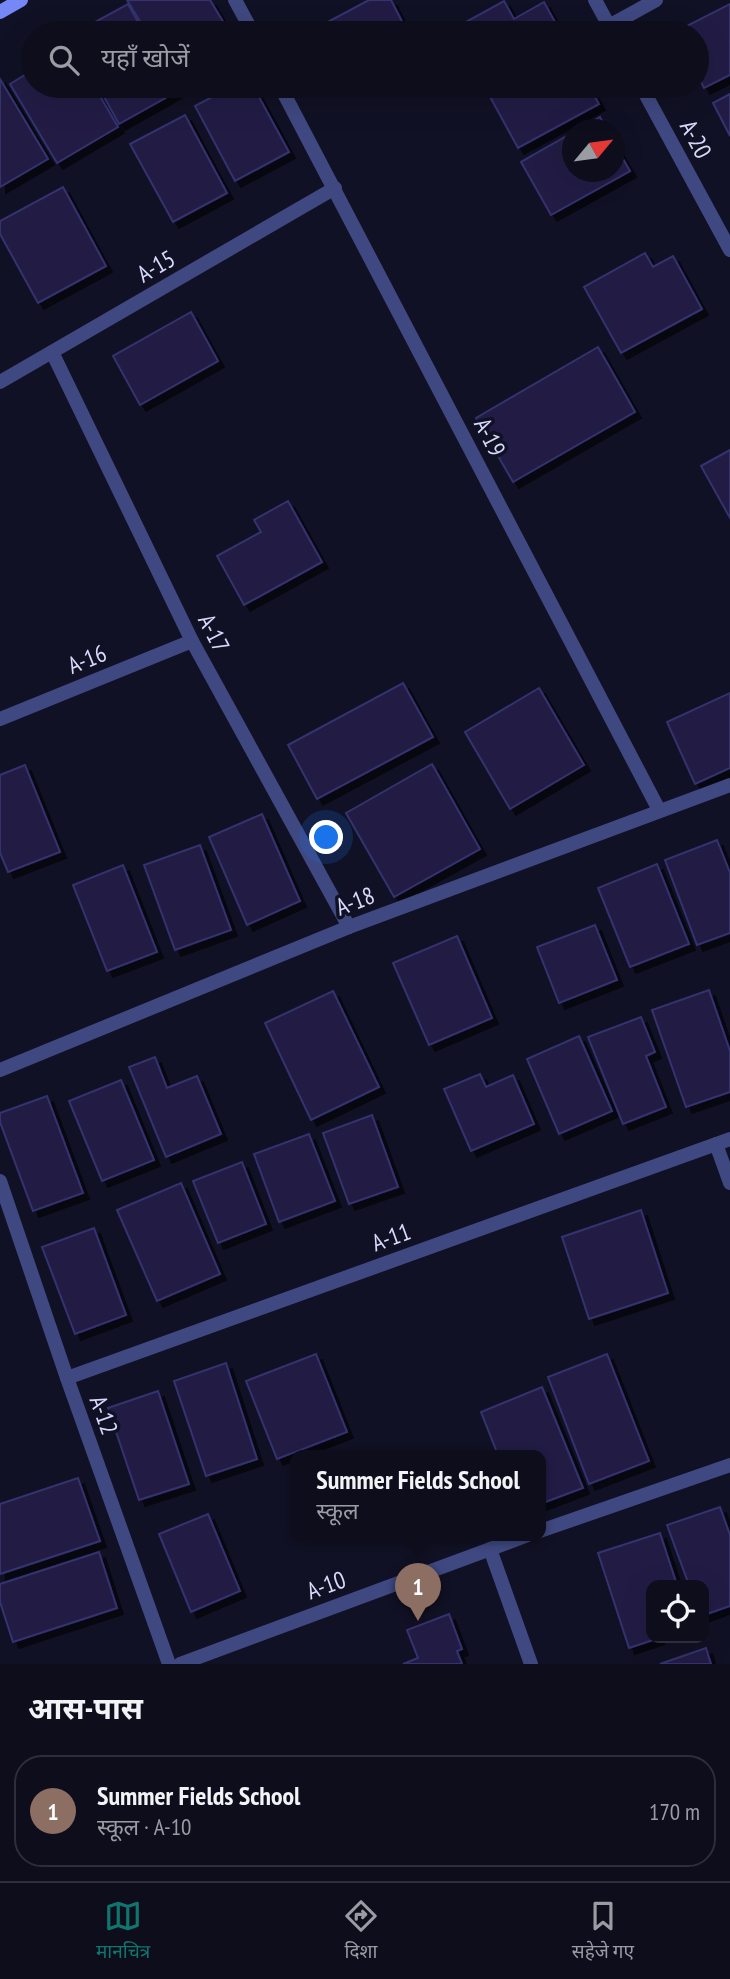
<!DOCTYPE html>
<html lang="hi">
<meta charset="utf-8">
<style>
:root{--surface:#0d0d1c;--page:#1b1b29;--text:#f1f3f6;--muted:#9a9ca3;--line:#2d2d3b;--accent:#0f766e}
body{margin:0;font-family:"PT Sans Narrow","Noto Sans Devanagari",sans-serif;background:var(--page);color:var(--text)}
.controls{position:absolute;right:21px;bottom:21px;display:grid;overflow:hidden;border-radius:14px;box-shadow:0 7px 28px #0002}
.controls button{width:63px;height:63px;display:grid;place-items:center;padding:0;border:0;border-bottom:2px solid var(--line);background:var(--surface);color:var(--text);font:35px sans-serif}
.compass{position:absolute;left:562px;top:119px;width:63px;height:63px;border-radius:50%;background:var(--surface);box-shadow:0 7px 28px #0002;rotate:61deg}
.you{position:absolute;left:327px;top:838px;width:24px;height:24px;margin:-18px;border:5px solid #fff;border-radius:50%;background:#1a73e8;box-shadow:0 0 0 10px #1a73e833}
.badge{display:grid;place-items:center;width:46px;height:46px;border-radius:50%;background:var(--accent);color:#fff;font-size:23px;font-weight:700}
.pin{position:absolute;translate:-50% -58px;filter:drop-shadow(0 2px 4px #0008)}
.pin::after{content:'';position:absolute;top:37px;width:24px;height:21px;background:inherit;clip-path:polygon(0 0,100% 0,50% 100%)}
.popup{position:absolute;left:290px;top:1450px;width:256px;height:91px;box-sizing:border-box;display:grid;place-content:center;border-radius:14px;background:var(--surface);filter:drop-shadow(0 2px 5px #0005);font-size:23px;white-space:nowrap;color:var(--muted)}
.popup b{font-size:26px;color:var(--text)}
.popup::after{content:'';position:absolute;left:50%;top:100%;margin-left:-14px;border:14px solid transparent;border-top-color:var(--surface)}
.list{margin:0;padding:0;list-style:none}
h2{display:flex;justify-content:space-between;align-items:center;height:91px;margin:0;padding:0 28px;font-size:30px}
h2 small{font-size:23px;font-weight:400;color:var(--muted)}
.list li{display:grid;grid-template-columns:46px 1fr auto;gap:21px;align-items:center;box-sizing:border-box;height:112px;margin:0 14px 14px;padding:0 14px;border:2px solid var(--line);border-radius:28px}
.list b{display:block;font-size:26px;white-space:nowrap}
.list p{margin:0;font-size:23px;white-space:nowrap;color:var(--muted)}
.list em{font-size:23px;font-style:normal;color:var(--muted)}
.icon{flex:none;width:38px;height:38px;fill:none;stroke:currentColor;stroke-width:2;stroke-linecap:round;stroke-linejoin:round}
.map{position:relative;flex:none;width:730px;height:1664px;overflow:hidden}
.search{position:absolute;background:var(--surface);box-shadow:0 7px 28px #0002;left:21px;right:21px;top:21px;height:77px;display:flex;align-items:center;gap:18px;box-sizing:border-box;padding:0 24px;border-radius:38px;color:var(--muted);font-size:26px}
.sheet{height:217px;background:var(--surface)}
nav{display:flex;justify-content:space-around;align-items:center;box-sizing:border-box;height:98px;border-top:2px solid var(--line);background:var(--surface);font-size:19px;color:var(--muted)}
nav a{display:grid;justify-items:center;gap:4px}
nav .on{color:var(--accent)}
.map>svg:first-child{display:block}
.building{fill:#201e45;stroke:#34326f;stroke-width:2;filter:url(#shadow)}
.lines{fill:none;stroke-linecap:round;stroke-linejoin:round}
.street{stroke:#3f4881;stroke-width:14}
.secondary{stroke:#7688f5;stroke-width:14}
.labels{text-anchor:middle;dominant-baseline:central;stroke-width:7;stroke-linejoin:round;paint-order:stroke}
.street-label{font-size:24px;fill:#d8dafc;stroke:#111125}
</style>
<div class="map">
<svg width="730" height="1664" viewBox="0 0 730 1664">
<defs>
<filter id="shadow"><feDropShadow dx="6" dy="6" stdDeviation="0" flood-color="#0009"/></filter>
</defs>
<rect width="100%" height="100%" fill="#111125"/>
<g class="building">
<path d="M 127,0 L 210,0 L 230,33 L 147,33 Z"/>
<path d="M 369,0 L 391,0 L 408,33 L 307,33 Z"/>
<path d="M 504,1 L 514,19 L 544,2 L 561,33 L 453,33 L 451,30 Z"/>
<path d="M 128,4 L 144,33 L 75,33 Z"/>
<path d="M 730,4 L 730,75 L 704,88 L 697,74 L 697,33 L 676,33 L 675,32 Z"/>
<path d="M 33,70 L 33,86 L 94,86 L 118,127 L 57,163 L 10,84 Z"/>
<path d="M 0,79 L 48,159 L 0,187 Z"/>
<path d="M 98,86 L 173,86 L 176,92 L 119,124 Z"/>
<path d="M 233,86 L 253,86 L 289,152 L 235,181 L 195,106 Z"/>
<path d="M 500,86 L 589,86 L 599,104 L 518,148 L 488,93 Z"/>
<path d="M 730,94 L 730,136 L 713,103 Z"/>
<path d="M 185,115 L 227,193 L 173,222 L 130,144 Z"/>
<path d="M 600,117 L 607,130 L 579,130 Z"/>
<path d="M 572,133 L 572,172 L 614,172 L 614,143 L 630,171 L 551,215 L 521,162 Z"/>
<path d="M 63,187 L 106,266 L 38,303 L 0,234 L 0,221 Z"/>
<path d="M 645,253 L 653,267 L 673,256 L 702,309 L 621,353 L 584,287 Z"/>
<path d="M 191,312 L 218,361 L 140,405 L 113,356 Z"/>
<path d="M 598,347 L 635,412 L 513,482 L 476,418 Z"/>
<path d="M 730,450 L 730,518 L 701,466 Z"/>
<path d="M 288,501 L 322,562 L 244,605 L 217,556 L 261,532 L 254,520 Z"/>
<path d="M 403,683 L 433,737 L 317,799 L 288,745 Z"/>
<path d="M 539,688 L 584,765 L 510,809 L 465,732 Z"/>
<path d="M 730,693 L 730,768 L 695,784 L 667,722 Z"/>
<path d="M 432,764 L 480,849 L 394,897 L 346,813 Z"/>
<path d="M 25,765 L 60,852 L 8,872 L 0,853 L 0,775 Z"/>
<path d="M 262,814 L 300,901 L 247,925 L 209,837 Z"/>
<path d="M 717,840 L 730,873 L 730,933 L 697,945 L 665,860 Z"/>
<path d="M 200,845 L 231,930 L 175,950 L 144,865 Z"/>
<path d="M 657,864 L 689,944 L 630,967 L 598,888 Z"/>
<path d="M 123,865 L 157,952 L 107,971 L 73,885 Z"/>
<path d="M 595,925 L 617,980 L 559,1003 L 537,947 Z"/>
<path d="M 457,936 L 492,1018 L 429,1045 L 393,963 Z"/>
<path d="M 709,990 L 730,1051 L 730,1092 L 686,1107 L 652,1010 Z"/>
<path d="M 333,991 L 379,1087 L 311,1120 L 265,1023 Z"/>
<path d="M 641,1017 L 655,1052 L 646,1056 L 666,1107 L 623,1124 L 588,1037 Z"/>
<path d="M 579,1036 L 612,1111 L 559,1134 L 527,1059 Z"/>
<path d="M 155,1057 L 167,1088 L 197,1076 L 221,1134 L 166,1157 L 129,1067 Z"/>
<path d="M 480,1074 L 486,1087 L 513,1075 L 534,1124 L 471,1151 L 444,1089 Z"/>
<path d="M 121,1080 L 154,1160 L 102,1181 L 69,1101 Z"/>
<path d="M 47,1096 L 83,1193 L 33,1211 L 0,1122 L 0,1113 Z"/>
<path d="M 372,1115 L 398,1187 L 349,1204 L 323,1133 Z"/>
<path d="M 309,1134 L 335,1201 L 279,1222 L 254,1154 Z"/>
<path d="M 242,1162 L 266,1224 L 218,1243 L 193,1181 Z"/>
<path d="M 181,1183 L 220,1274 L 157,1301 L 117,1210 Z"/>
<path d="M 641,1210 L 668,1293 L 589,1319 L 562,1237 Z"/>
<path d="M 94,1228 L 126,1315 L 75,1334 L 42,1247 Z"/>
<path d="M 316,1354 L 347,1432 L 277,1459 L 246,1381 Z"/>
<path d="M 607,1354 L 649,1461 L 589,1484 L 548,1377 Z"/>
<path d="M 226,1363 L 257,1459 L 206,1476 L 174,1381 Z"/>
<path d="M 542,1387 L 583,1488 L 540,1504 L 540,1455 L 498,1455 L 481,1412 Z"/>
<path d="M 158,1391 L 189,1484 L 139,1500 L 108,1408 Z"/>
<path d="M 78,1478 L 100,1541 L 0,1574 L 0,1504 Z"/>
<path d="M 720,1507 L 730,1535 L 730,1606 L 704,1615 L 704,1585 L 689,1585 L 667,1525 Z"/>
<path d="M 208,1514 L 240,1591 L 191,1612 L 159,1534 Z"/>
<path d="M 660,1533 L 677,1585 L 651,1585 L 651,1638 L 659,1638 L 629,1648 L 598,1553 Z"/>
<path d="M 99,1552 L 117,1608 L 13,1642 L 0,1602 L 0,1584 Z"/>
<path d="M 449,1614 L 462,1649 L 457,1651 L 462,1664 L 403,1664 L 418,1658 L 407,1630 Z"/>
<path d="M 706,1648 L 711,1664 L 660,1664 Z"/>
</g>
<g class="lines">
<g class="street">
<path d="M 235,0 L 253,33"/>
<path d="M 595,0 L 613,33"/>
<path d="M 609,26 L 656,0"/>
<path d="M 280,86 L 659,810"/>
<path d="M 641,86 L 730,250"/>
<path d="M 52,352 L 192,641 L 349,927"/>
<path d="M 0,382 L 335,188"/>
<path d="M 0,719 L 192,641"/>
<path d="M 0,1070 L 349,927 L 730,785"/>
<path d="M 716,1144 L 730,1183"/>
<path d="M 0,1181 L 67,1378 L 169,1664"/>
<path d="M 67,1378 L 730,1139"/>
<path d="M 540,1531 L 730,1465"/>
<path d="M 490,1549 L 531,1664"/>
<path d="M 180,1664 L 528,1535"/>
</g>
<path class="secondary" d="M 0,12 L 21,0"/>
</g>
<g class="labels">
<g class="street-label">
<text transform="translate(696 139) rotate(62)">A-20</text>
<text transform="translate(156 266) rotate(-30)">A-15</text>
<text transform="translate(490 437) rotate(63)">A-19</text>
<text transform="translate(214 633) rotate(63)">A-17</text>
<text transform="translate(87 659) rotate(-22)">A-16</text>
<text transform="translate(355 901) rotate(-21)">A-18</text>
<text transform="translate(391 1237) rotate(-20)">A-11</text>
<text transform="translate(104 1415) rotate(70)">A-12</text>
<text transform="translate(326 1585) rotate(-20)">A-10</text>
</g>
</g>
</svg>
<div class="controls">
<button><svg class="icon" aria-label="locate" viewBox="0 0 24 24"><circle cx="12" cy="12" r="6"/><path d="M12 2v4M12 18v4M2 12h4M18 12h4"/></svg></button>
</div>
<svg class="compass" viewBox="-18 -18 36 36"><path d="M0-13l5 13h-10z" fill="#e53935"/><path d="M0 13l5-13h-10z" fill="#9a9ca3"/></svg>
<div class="you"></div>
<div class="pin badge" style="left:418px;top:1621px;background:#8d6e63">1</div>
<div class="popup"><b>Summer Fields School</b>स्कूल</div>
<div class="search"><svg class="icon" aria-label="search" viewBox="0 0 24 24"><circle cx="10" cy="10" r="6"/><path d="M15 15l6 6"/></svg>यहाँ खोजें</div>
</div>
<section class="sheet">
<h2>आस-पास<small></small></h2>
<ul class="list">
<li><span class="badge" style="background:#8d6e63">1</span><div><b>Summer Fields School</b><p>स्कूल · A-10</p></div><em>170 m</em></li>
</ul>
</section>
<nav>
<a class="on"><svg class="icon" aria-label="map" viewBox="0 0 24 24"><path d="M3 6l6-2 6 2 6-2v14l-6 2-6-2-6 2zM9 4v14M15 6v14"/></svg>मानचित्र</a>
<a><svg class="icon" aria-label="directions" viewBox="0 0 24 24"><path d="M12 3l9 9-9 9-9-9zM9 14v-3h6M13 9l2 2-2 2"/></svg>दिशा</a>
<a><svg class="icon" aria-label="saved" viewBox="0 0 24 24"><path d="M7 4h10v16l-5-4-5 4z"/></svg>सहेजे गए</a>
</nav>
